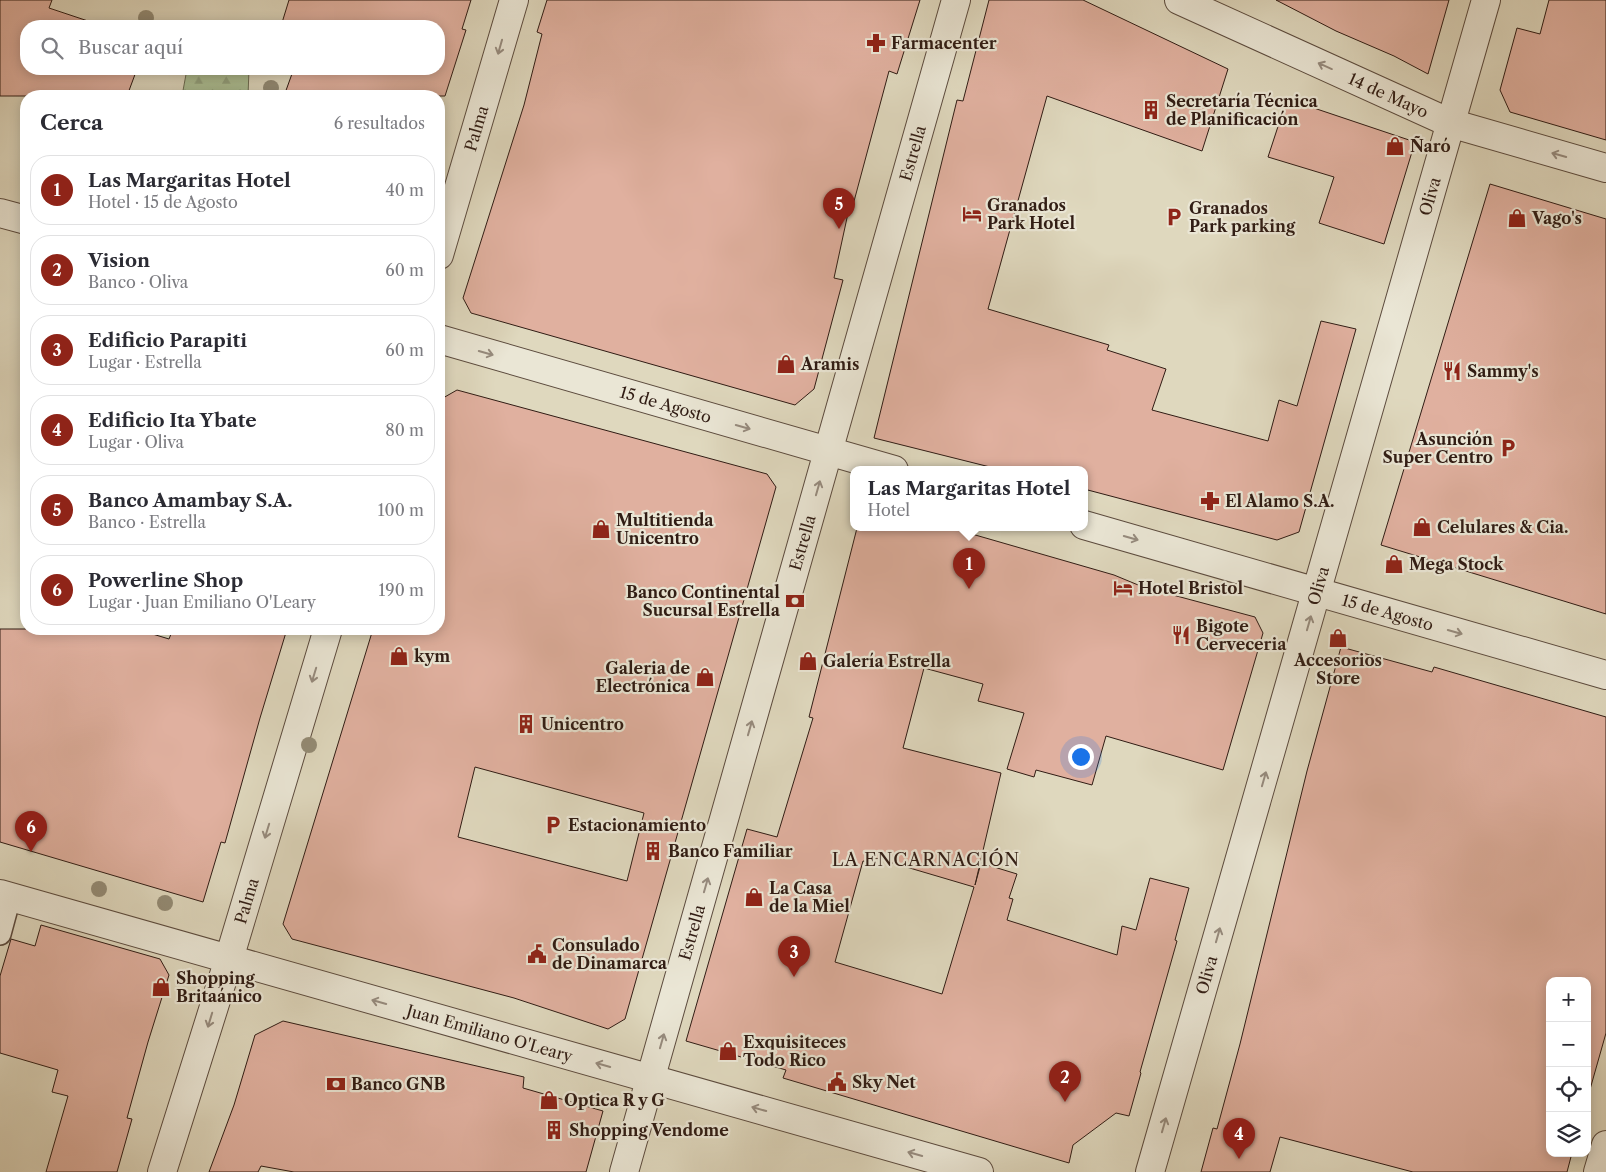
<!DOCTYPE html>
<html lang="es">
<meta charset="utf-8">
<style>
:root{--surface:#fff;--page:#f2f2f3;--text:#2b2b33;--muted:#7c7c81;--line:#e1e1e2;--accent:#8f2418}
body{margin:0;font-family:"Libre Caslon Text",serif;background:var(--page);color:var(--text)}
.controls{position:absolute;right:15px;bottom:15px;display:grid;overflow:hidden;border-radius:10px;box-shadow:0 2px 12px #0003}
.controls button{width:45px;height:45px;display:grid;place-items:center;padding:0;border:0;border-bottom:1px solid var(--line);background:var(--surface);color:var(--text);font:25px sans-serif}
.you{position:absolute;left:1080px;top:756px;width:18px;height:18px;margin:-12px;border:4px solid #fff;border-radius:50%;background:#1a73e8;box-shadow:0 0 0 8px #1a73e833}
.badge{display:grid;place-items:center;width:32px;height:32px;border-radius:50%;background:var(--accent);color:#fff;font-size:16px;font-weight:700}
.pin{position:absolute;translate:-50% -41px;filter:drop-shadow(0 1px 2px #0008)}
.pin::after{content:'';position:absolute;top:26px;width:18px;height:15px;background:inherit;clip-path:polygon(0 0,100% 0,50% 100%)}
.popup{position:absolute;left:850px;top:466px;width:238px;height:65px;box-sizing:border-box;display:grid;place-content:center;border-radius:10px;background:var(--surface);filter:drop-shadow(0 1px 4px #0005);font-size:16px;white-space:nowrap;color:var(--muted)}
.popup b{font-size:19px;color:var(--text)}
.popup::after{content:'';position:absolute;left:50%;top:100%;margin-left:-10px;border:10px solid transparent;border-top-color:var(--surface)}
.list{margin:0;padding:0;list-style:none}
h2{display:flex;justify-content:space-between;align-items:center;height:65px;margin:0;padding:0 20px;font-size:21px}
h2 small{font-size:16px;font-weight:400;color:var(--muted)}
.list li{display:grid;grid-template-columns:32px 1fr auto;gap:15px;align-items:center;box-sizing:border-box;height:70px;margin:0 10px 10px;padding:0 10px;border:1px solid var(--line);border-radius:20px}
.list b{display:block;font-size:19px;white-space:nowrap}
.list p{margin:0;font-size:16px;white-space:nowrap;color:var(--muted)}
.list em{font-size:16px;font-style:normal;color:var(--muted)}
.icon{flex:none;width:28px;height:28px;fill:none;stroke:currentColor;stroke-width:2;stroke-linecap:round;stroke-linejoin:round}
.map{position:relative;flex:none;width:1606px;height:1172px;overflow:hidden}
.search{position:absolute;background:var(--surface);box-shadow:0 2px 12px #0003;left:20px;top:20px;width:425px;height:55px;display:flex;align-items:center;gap:12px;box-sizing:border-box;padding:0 18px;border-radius:20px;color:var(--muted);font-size:19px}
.panel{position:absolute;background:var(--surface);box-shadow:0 2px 12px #0003;left:20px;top:90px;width:425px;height:545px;border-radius:20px}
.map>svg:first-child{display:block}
.forest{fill:url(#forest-firs);stroke:#6e6e54}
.building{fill:#e0b09f;stroke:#301c14;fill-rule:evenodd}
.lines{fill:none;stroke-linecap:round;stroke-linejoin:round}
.service-casing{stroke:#5c4b3e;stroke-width:24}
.minor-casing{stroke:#5c4b3e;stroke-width:30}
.tertiary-casing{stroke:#5c4b3e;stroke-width:30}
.service{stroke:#eae6d5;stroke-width:21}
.minor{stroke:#eae6d5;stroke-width:28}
.tertiary{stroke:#eae6d5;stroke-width:28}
.tree{fill:#948c76}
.oneway{stroke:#968b7e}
.labels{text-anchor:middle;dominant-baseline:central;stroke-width:4.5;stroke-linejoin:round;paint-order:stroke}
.poi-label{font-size:16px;font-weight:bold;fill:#301c14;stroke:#eae6d5;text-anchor:start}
.street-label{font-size:16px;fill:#301c14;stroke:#eae6d5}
.neighbourhood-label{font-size:18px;letter-spacing:1px;fill:#301c14;stroke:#eae6d5}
</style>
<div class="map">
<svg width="1606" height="1172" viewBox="0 0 1606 1172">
<defs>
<pattern id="forest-firs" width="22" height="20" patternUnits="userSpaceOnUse" patternTransform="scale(1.25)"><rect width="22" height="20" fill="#adc095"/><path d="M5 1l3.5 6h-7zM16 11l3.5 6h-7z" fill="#95a480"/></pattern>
</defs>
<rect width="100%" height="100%" fill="#dfd8be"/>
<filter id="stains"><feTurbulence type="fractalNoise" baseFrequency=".004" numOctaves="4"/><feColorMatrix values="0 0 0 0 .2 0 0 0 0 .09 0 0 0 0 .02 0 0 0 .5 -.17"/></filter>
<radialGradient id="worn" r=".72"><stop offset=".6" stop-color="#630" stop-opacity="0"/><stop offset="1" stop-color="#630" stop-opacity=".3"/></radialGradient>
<path class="forest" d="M 187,69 L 249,69 L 248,96 L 182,96 Z"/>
<g class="building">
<path d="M 0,0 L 52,0 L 49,8 L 103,26 L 26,26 L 26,69 L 137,69 L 127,96 L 0,96 Z"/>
<path d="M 289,0 L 471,0 L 462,29 L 466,30 L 445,96 L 284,96 L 293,71 L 289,69 L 439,69 L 439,26 L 281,26 Z"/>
<path d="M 547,0 L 920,0 L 897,74 L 889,71 L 853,205 L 850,204 L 834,278 L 843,280 L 814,389 L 795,405 L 471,313 L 463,298 L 524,105 L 542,34 L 537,32 Z"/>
<path d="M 989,0 L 1083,0 L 1228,69 L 1202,151 L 1047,96 L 988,309 L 1109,345 L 1107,350 L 1166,369 L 1152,410 L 1268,441 L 1279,400 L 1297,406 L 1321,321 L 1356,329 L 1299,532 L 1277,540 L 1084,489 L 1084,470 L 1002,470 L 874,438 L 957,100 L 963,101 Z"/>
<path d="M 1276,0 L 1449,0 L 1428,74 L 1394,56 L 1336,31 Z"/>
<path d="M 1549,0 L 1606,0 L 1606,140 L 1510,112 L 1500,90 L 1517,28 L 1540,34 Z"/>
<path d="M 1287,99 L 1415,142 L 1384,244 L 1319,223 L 1334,177 L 1268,157 Z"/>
<path d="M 1490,184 L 1606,219 L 1606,614 L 1381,545 Z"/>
<path d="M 457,390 L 767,474 L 776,487 L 625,1019 L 608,1029 L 514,998 L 292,939 L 283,924 L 373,629 L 439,629 L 439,412 L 443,398 ZM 475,767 L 644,813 L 627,881 L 458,837 Z"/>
<path d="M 857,528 L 951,528 L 1114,575 L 1143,587 L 1255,617 L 1263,633 L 1223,770 L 1106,736 L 1092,785 L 1036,770 L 1034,777 L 1007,769 L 1024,713 L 978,701 L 983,684 L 924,668 L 903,748 L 1001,773 L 975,885 L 981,863 L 1017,874 L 1009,898 L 1013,899 L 1007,920 L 1117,955 L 1122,926 L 1136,930 L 1150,878 L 1189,888 L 1175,940 L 1177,941 L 1140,1072 L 1141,1073 L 1129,1116 L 1116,1113 L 1073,1145 L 1069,1163 L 783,1078 L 786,1070 L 686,1041 L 747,829 L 777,837 L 813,718 L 809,717 ZM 869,856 L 974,887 L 942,994 L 835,962 L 863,861 L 868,862 Z"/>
<path d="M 0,629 L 136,629 L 169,639 L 173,629 L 287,629 L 260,718 L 225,843 L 221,842 L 203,902 L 0,842 Z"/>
<path d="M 1341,647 L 1432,672 L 1434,667 L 1606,717 L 1606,1033 L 1587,1100 L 1587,981 L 1550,981 L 1550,1153 L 1572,1153 L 1567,1172 L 1413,1172 L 1280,1137 L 1270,1172 L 1201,1172 L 1213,1128 L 1217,1129 L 1240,1044 L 1307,771 Z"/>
<path d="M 41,925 L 160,959 L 169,975 L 148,1042 L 127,1118 L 132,1119 L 117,1172 L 46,1172 L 68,1096 L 52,1092 L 58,1070 L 0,1053 L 0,976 L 11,939 L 35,946 Z"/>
<path d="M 283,1021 L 524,1077 L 523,1088 L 603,1111 L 586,1172 L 294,1172 L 261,1166 L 258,1172 L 209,1172 L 234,1105 L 255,1035 Z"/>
</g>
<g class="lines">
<g class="service-casing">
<path id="service" d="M 0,934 L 10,897"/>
</g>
<g class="minor-casing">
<g id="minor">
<path id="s1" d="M 1179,0 L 1450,123 L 1606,168"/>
<path d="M 0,213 L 26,220"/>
<path id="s2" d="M 439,255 L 514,0"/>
<path id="s3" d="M 439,339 L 894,470"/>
<path id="s4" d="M 1084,525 L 1606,675"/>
<path id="s5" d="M 0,894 L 979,1172"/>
<path id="s6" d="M 162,1172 L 229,959 L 328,629"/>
<path id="s7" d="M 624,1172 L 956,0"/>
</g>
</g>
<g class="tertiary-casing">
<g id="tertiary">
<path id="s8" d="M 1150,1172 L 1486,0"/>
<path d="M 1598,1172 L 1606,1145"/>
</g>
</g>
<use href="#service" class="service"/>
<use href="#minor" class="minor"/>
<use href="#tertiary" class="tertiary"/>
</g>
<g class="tree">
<circle cx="146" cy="18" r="8"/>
<circle cx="271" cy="88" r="8"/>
<circle cx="309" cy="745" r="8"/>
<circle cx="99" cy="889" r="8"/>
<circle cx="165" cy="903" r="8"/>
</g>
<defs><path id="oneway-shaft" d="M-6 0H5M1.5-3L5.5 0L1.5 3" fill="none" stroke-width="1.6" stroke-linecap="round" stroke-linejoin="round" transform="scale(1.25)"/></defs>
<g class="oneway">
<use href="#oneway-shaft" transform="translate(500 47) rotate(106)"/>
<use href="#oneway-shaft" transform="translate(1325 66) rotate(-156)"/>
<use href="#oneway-shaft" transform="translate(1559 155) rotate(-164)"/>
<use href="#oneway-shaft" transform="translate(486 353) rotate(16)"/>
<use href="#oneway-shaft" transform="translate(743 427) rotate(16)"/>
<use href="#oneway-shaft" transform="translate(818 488) rotate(-74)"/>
<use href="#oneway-shaft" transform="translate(1131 538) rotate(16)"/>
<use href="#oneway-shaft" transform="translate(1309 623) rotate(-74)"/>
<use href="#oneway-shaft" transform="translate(1455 632) rotate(16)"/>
<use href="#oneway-shaft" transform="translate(314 675) rotate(107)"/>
<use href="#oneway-shaft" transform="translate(750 728) rotate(-74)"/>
<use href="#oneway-shaft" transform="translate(1264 779) rotate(-74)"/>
<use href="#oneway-shaft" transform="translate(267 831) rotate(107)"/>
<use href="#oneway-shaft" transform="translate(706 885) rotate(-74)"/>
<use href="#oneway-shaft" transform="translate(1218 935) rotate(-74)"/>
<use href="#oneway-shaft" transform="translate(379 1002) rotate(-164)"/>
<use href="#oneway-shaft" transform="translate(210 1020) rotate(107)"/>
<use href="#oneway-shaft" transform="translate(662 1041) rotate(-74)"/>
<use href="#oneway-shaft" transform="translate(603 1065) rotate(-164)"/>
<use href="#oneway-shaft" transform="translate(759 1109) rotate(-164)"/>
<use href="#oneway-shaft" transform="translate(1164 1125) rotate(-74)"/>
<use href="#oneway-shaft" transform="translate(915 1154) rotate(-164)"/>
</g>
<defs>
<g id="pharmacy-bare" transform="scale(1.5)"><path d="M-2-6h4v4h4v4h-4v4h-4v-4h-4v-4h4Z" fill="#8f2418" stroke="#eae6d5" stroke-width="2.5" paint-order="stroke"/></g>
<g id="building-bare" transform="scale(1.5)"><path d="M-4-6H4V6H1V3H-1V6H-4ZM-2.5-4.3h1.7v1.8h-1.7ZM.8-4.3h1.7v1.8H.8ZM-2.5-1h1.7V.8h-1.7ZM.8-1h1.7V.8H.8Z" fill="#8f2418" stroke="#eae6d5" stroke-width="2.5" paint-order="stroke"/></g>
<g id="shop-bare" transform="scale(1.5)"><path d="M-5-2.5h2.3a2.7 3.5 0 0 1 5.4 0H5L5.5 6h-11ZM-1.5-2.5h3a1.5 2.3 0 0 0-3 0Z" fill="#8f2418" stroke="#eae6d5" stroke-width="2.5" paint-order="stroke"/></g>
<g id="hotel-bare" transform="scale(1.5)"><path d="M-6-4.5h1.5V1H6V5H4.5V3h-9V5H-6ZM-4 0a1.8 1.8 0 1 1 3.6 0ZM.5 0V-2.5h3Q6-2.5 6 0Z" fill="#8f2418" stroke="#eae6d5" stroke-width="2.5" paint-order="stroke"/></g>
<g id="parking-bare" transform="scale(1.5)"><path d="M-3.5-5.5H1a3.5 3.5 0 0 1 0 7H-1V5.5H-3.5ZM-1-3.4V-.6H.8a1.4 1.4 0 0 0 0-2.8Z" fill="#8f2418" stroke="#eae6d5" stroke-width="2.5" paint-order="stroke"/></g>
<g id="restaurant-bare" transform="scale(1.5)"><path d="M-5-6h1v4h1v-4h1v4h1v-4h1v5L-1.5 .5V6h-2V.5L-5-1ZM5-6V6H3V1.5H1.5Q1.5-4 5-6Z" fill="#8f2418" stroke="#eae6d5" stroke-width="2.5" paint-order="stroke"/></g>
<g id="bank-bare" transform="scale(1.5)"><path d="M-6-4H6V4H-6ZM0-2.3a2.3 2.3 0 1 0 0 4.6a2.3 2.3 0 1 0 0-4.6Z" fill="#8f2418" stroke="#eae6d5" stroke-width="2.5" paint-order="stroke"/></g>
<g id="civic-bare" transform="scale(1.5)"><path d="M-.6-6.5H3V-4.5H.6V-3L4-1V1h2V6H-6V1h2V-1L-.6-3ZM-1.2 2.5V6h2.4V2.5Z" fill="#8f2418" stroke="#eae6d5" stroke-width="2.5" paint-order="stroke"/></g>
</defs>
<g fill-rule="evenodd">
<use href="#pharmacy-bare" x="876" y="43"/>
<use href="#building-bare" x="1151" y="110"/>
<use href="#shop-bare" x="1395" y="146"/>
<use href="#hotel-bare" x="972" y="214"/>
<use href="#parking-bare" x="1174" y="217"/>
<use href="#shop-bare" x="1517" y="218"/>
<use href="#shop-bare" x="786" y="364"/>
<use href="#restaurant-bare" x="1452" y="371"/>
<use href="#parking-bare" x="1508" y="448"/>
<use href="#pharmacy-bare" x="1210" y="501"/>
<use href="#shop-bare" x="1422" y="527"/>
<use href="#shop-bare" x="601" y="529"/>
<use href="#shop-bare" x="1394" y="564"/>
<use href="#hotel-bare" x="1123" y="588"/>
<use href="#bank-bare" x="795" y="601"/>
<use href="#restaurant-bare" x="1181" y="635"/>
<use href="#shop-bare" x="1338" y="638"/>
<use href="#shop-bare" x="399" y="656"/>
<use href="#shop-bare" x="808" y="661"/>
<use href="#shop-bare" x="705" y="677"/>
<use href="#building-bare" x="526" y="724"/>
<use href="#parking-bare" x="553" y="825"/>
<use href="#building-bare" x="653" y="851"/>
<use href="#shop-bare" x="754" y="897"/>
<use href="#civic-bare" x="537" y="954"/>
<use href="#shop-bare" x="161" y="987"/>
<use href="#shop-bare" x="728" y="1051"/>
<use href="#civic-bare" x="837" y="1082"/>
<use href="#bank-bare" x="336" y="1084"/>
<use href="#shop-bare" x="549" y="1100"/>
<use href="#building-bare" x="554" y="1130"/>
</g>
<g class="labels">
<g class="poi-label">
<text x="891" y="43">Farmacenter</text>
<text x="1166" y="101">Secretaría Técnica<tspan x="1166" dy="18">de Planificación</tspan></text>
<text x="1410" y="146">Ñaró</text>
<text x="987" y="205">Granados<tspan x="987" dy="18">Park Hotel</tspan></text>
<text x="1189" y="208">Granados<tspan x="1189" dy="18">Park parking</tspan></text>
<text x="1532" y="218">Vago's</text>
<text x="801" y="364">Aramis</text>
<text x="1467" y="371">Sammy's</text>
<text x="1493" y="439" text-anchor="end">Asunción<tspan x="1493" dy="18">Super Centro</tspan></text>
<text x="1225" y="501">El Alamo S.A.</text>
<text x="616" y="520">Multitienda<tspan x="616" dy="18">Unicentro</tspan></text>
<text x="1437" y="527">Celulares &amp; Cia.</text>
<text x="1409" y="564">Mega Stock</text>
<text x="1138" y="588">Hotel Bristol</text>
<text x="780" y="592" text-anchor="end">Banco Continental<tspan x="780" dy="18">Sucursal Estrella</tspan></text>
<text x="1196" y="626">Bigote<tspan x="1196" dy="18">Cerveceria</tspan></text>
<text x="414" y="656">kym</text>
<text x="1338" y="660" text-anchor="middle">Accesorios<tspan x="1338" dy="18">Store</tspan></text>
<text x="823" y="661">Galería Estrella</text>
<text x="690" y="668" text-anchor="end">Galeria de<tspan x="690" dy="18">Electrónica</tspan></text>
<text x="541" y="724">Unicentro</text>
<text x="568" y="825">Estacionamiento</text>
<text x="668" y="851">Banco Familiar</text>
<text x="769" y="888">La Casa<tspan x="769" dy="18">de la Miel</tspan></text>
<text x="552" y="945">Consulado<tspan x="552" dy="18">de Dinamarca</tspan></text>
<text x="176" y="978">Shopping<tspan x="176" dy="18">Britaánico</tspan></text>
<text x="743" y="1042">Exquisiteces<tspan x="743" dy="18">Todo Rico</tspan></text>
<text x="852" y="1082">Sky Net</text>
<text x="351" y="1084">Banco GNB</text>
<text x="564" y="1100">Optica R y G</text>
<text x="569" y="1130">Shopping Vendome</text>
</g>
<g class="street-label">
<text stroke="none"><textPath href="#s1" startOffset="230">14 de Mayo</textPath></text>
<text stroke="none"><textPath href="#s2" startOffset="132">Palma</textPath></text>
<text stroke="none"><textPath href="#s7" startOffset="1059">Estrella</textPath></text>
<text stroke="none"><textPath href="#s8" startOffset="1015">Oliva</textPath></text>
<text stroke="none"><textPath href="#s3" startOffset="236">15 de Agosto</textPath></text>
<text stroke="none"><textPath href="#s7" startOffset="654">Estrella</textPath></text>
<text stroke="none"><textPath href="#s8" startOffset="610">Oliva</textPath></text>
<text stroke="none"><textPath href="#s4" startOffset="316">15 de Agosto</textPath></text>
<text stroke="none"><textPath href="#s6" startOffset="284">Palma</textPath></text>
<text stroke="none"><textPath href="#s7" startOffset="249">Estrella</textPath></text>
<text stroke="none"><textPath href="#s8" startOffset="205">Oliva</textPath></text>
<text stroke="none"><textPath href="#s5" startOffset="509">Juan Emiliano O'Leary</textPath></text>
</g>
<g class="neighbourhood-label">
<text x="926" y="860">LA ENCARNACIÓN</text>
</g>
</g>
<rect width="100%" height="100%" filter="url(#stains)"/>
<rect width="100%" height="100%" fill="url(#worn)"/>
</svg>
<div class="controls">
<button>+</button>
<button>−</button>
<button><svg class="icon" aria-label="locate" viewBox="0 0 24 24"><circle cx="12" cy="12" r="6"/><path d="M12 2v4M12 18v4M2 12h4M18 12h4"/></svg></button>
<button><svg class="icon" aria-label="layers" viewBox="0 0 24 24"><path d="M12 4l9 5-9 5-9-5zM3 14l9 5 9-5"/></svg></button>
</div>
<div class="you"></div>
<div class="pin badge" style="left:969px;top:589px">1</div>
<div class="popup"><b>Las Margaritas Hotel</b>Hotel</div>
<div class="pin badge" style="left:1065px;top:1102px">2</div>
<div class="pin badge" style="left:794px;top:977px">3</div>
<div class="pin badge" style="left:1239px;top:1159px">4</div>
<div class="pin badge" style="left:839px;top:229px">5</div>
<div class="pin badge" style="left:31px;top:852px">6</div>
<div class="search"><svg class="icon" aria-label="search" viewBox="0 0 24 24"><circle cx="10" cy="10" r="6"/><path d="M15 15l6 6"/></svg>Buscar aquí</div>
<section class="panel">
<h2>Cerca<small>6 resultados</small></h2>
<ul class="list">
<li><span class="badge">1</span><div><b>Las Margaritas Hotel</b><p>Hotel · 15 de Agosto</p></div><em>40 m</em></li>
<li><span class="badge">2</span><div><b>Vision</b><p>Banco · Oliva</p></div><em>60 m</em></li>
<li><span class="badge">3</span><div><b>Edificio Parapiti</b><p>Lugar · Estrella</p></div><em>60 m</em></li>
<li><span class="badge">4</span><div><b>Edificio Ita Ybate</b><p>Lugar · Oliva</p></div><em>80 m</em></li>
<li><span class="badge">5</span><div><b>Banco Amambay S.A.</b><p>Banco · Estrella</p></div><em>100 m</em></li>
<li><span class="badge">6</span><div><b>Powerline Shop</b><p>Lugar · Juan Emiliano O'Leary</p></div><em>190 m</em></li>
</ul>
</section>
</div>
